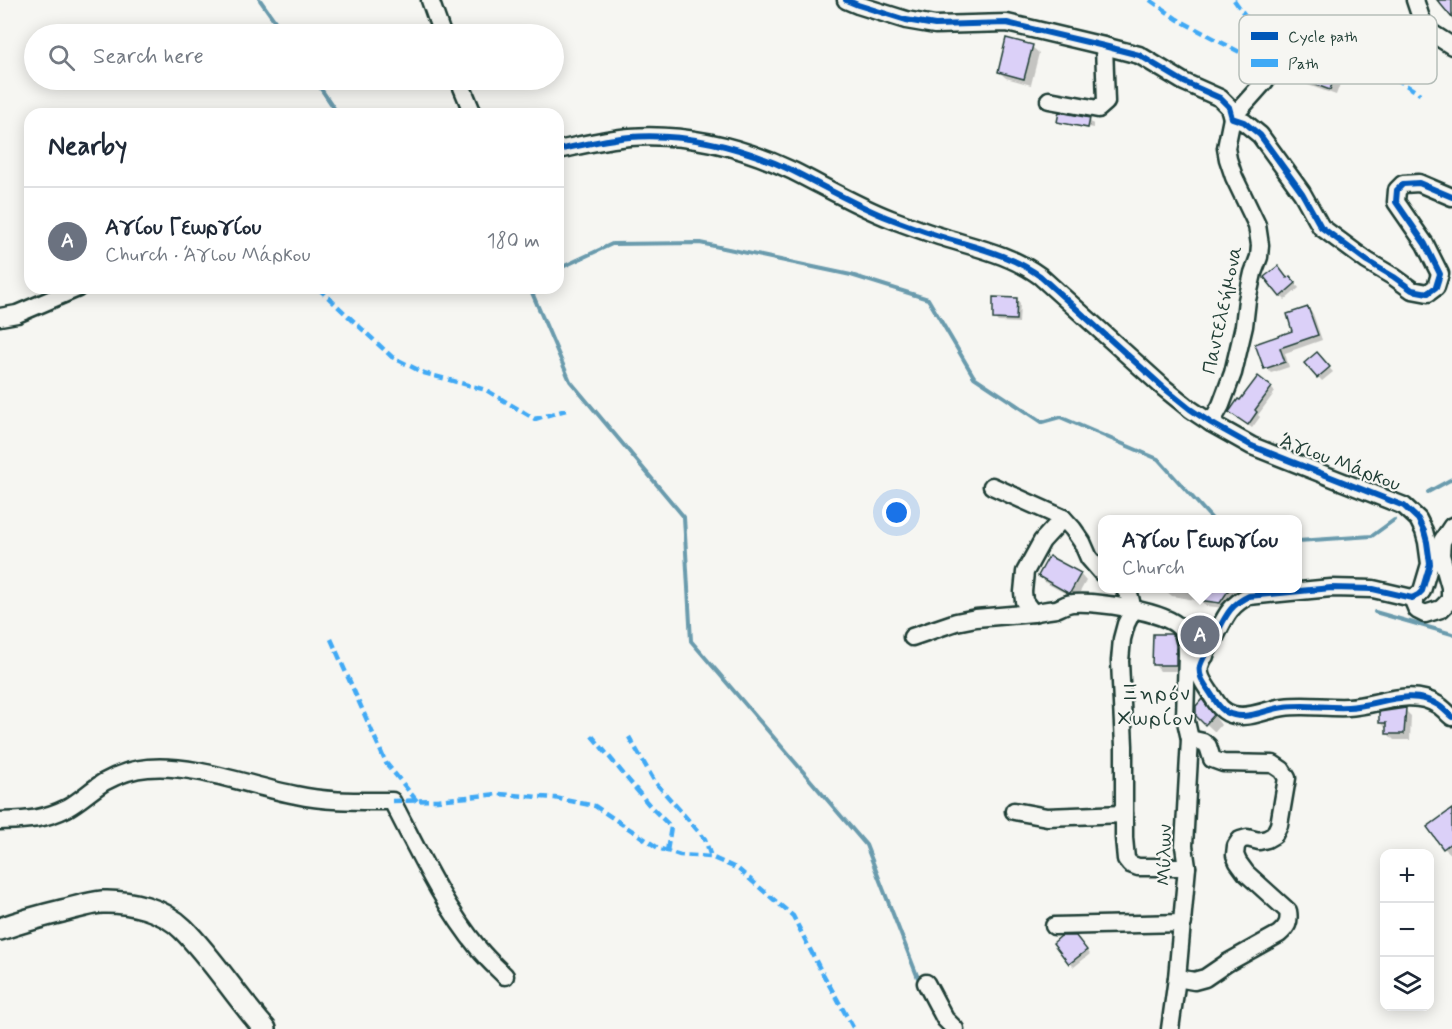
<!DOCTYPE html>
<meta charset="utf-8">
<style>
:root{--surface:#fff;--page:#f2f2f3;--text:#1f2937;--muted:#747a83;--line:#e0e1e3;--accent:#0b8043}
body{margin:0;font-family:Mynerve,sans-serif;background:var(--page);color:var(--text)}
.controls{position:absolute;right:18px;bottom:18px;display:grid;overflow:hidden;border-radius:12px;box-shadow:0 3px 15px #0003}
.controls button{width:54px;height:54px;display:grid;place-items:center;padding:0;border:0;border-bottom:2px solid var(--line);background:var(--surface);color:var(--text);font:30px sans-serif}
.you{position:absolute;left:897px;top:513px;width:21px;height:21px;margin:-15px;border:4px solid #fff;border-radius:50%;background:#1a73e8;box-shadow:0 0 0 9px #1a73e833}
.badge{display:grid;place-items:center;width:39px;height:39px;border-radius:50%;background:var(--accent);color:#fff;font-size:20px;font-weight:700}
.pin{position:absolute;translate:-50% -50%;border:3px solid #fff;box-shadow:0 2px 6px #0006}
.popup{position:absolute;left:1098px;top:515px;width:204px;height:78px;box-sizing:border-box;display:grid;place-content:center;border-radius:12px;background:var(--surface);filter:drop-shadow(0 2px 4px #0005);font-size:20px;white-space:nowrap;color:var(--muted)}
.popup b{font-size:22px;color:var(--text)}
.popup::after{content:'';position:absolute;left:50%;top:100%;margin-left:-12px;border:12px solid transparent;border-top-color:var(--surface)}
.list{margin:0;padding:0;list-style:none}
h2{display:flex;justify-content:space-between;align-items:center;height:78px;margin:0;padding:0 24px;font-size:26px}
h2 small{font-size:20px;font-weight:400;color:var(--muted)}
.list li{display:grid;grid-template-columns:39px 1fr auto;gap:18px;align-items:center;box-sizing:border-box;height:108px;padding:0 24px;border-top:2px solid var(--line)}
.list b{display:block;font-size:22px;white-space:nowrap}
.list p{margin:0;font-size:20px;white-space:nowrap;color:var(--muted)}
.list em{font-size:20px;font-style:normal;color:var(--muted)}
.icon{flex:none;width:33px;height:33px;fill:none;stroke:currentColor;stroke-width:2;stroke-linecap:round;stroke-linejoin:round}
.map{position:relative;flex:none;width:1452px;height:1029px;overflow:hidden}
.search{position:absolute;background:var(--surface);box-shadow:0 3px 15px #0003;left:24px;top:24px;width:540px;height:66px;display:flex;align-items:center;gap:15px;box-sizing:border-box;padding:0 21px;border-radius:33px;color:var(--muted);font-size:22px}
.panel{position:absolute;background:var(--surface);box-shadow:0 3px 15px #0003;left:24px;top:108px;width:540px;height:186px;border-radius:18px}
.map>svg:first-child{display:block}
.shadow{fill:#0003}
.lines{fill:none;stroke-linecap:round;stroke-linejoin:round}
.stream{stroke:#6a9bad;stroke-width:4}
.building{fill:#dbd0f8;stroke:#1f3d34;stroke-width:1.5}
.minor-casing{stroke:#1f3d34;stroke-width:21}
.major-casing{stroke:#1f3d34;stroke-width:26}
.minor{stroke:#f6f6f2;stroke-width:16}
.major{stroke:#f6f6f2;stroke-width:21}
.quiet{stroke:#3fa9f5;stroke-width:4.5;stroke-dasharray:9 4.5;stroke-linecap:butt}
.cycleway-casing{stroke:#f6f6f2;stroke-width:10}
.cycleway{stroke:#0057b8;stroke-width:6}
.labels{text-anchor:middle;dominant-baseline:central;stroke-width:4.5;stroke-linejoin:round;paint-order:stroke}
.street-label{font-size:20px;fill:#1f3d34;stroke:#f6f6f2}
.quarter-label{font-size:22px;letter-spacing:1.5px;fill:#1f3d34;stroke:#f6f6f2}
.key{fill:#f6f6f2;stroke:#b6beb9;stroke-width:1.5}
.key-label{font-size:16px;fill:#1f3d34}
</style>
<div class="map">
<svg width="1452" height="1029" viewBox="0 0 1452 1029">
<rect width="100%" height="100%" fill="#f6f6f2"/>
<filter id="ink" filterUnits="userSpaceOnUse"><feTurbulence type="fractalNoise" baseFrequency=".0167" numOctaves="2"/><feDisplacementMap in="SourceGraphic" scale="12" xChannelSelector="R" yChannelSelector="G"/><feConvolveMatrix kernelMatrix="1 2 1 2 8 2 1 2 1" color-interpolation-filters="sRGB"/></filter>
<g filter="url(#ink)">
<g class="shadow">
<path d="M 1032,47 L 1039,53 L 1031,85 L 1006,78 L 999,72 Z"/>
<path d="M 1337,67 L 1344,73 L 1336,95 L 1305,84 L 1299,78 Z"/>
<path d="M 1060,114 L 1089,120 L 1093,124 L 1093,128 L 1061,121 L 1061,124 L 1058,121 Z"/>
<path d="M 1288,280 L 1294,282 L 1299,288 L 1285,300 L 1281,296 Z"/>
<path d="M 1016,299 L 1020,303 L 1019,323 L 998,322 L 994,318 Z"/>
<path d="M 1308,309 L 1313,314 L 1322,340 L 1285,353 L 1289,367 L 1271,373 L 1266,368 L 1257,345 L 1294,332 Z"/>
<path d="M 1317,354 L 1333,372 L 1322,381 L 1306,363 Z"/>
<path d="M 1271,388 L 1275,392 L 1258,415 L 1260,417 L 1252,428 L 1231,412 Z"/>
<path d="M 1080,574 L 1086,581 L 1076,599 L 1046,583 L 1040,576 Z"/>
<path d="M 1166,588 L 1239,588 L 1226,608 L 1206,606 L 1201,601 L 1172,596 L 1166,591 Z"/>
<path d="M 1207,622 L 1216,631 L 1207,652 L 1199,644 Z"/>
<path d="M 1170,636 L 1180,646 L 1181,671 L 1160,671 L 1154,664 Z"/>
<path d="M 1202,701 L 1210,710 L 1221,725 L 1215,732 L 1197,715 Z"/>
<path d="M 1405,710 L 1411,716 L 1410,740 L 1394,740 L 1387,733 L 1387,729 L 1380,723 Z"/>
<path d="M 1452,817 L 1452,853 L 1451,854 L 1444,848 Z"/>
<path d="M 1080,942 L 1090,954 L 1074,967 L 1070,963 Z"/>
</g>
<g class="lines">
<g class="stream">
<path d="M 260,0 L 284,34"/>
<path d="M 315,80 L 338,114"/>
<path d="M 558,269 L 612,244 L 700,243 L 851,275 L 928,299 L 974,377 L 1042,422 L 1060,417 L 1158,459 L 1213,520"/>
<path d="M 530,288 L 570,381 L 684,517 L 691,641 L 866,845 L 918,978 L 921,984"/>
<path d="M 1428,492 L 1452,479"/>
<path d="M 1298,541 L 1372,536 L 1394,520"/>
<path d="M 1375,612 L 1452,634"/>
</g>
</g>
<g class="building">
<path d="M 1437,0 L 1452,0 L 1452,18 Z"/>
<path d="M 1006,38 L 1033,45 L 1024,79 L 998,72 Z"/>
<path d="M 1305,54 L 1338,66 L 1330,90 L 1297,78 Z"/>
<path d="M 1059,112 L 1090,118 L 1088,128 L 1057,122 Z"/>
<path d="M 1278,266 L 1287,278 L 1290,276 L 1296,283 L 1280,297 L 1264,277 Z"/>
<path d="M 993,297 L 1017,298 L 1016,320 L 993,319 Z"/>
<path d="M 1308,307 L 1318,335 L 1280,348 L 1285,362 L 1264,369 L 1255,344 L 1292,331 L 1287,314 Z"/>
<path d="M 1317,352 L 1330,367 L 1317,378 L 1304,363 Z"/>
<path d="M 1258,376 L 1272,387 L 1255,410 L 1257,412 L 1248,425 L 1229,412 L 1238,399 L 1240,400 Z"/>
<path d="M 1049,556 L 1081,573 L 1070,593 L 1068,593 L 1038,576 Z"/>
<path d="M 1200,588 L 1230,588 L 1220,603 L 1198,600 Z"/>
<path d="M 1196,620 L 1207,621 L 1207,629 L 1198,645 L 1194,630 L 1194,623 L 1196,623 Z"/>
<path d="M 1153,634 L 1171,634 L 1174,637 L 1176,645 L 1176,665 L 1152,665 Z"/>
<path d="M 1202,699 L 1214,715 L 1205,725 L 1196,716 L 1196,706 Z"/>
<path d="M 1406,708 L 1404,734 L 1386,734 L 1386,723 L 1379,723 L 1379,712 Z"/>
<path d="M 1452,809 L 1452,842 L 1443,849 L 1427,827 Z"/>
<path d="M 1061,936 L 1076,936 L 1087,950 L 1069,964 L 1053,943 Z"/>
</g>
<g class="lines">
<g class="minor-casing">
<g id="minor">
<path d="M 430,0 L 442,34"/>
<path d="M 846,0 L 858,5 L 906,20 L 935,25 L 1007,23 L 1104,46 L 1139,55 L 1184,82 L 1220,98 L 1229,107 L 1232,118 L 1244,122 L 1260,135 L 1302,193 L 1321,227 L 1367,261 L 1394,277 L 1412,290 L 1428,293 L 1436,287 L 1440,274 L 1425,244 L 1396,202 L 1397,190 L 1403,184 L 1419,183 L 1452,197"/>
<path d="M 1415,0 L 1422,21 L 1430,32 L 1452,46"/>
<path d="M 459,80 L 473,114"/>
<path d="M 1049,100 L 1098,109 L 1106,102 L 1104,46"/>
<path d="M 558,150 C 582,145 606,139 630,137 C 687,133 742,147 793,171 C 825,187 859,207 891,219 C 907,225 923,231 939,236 C 973,247 1010,254 1040,276 L 1164,388 L 1190,409 L 1211,423 L 1252,446 L 1404,506 L 1418,519 L 1424,531 L 1427,542 L 1430,564 L 1422,591 L 1418,595 L 1412,598 L 1373,589 L 1331,588 L 1249,596 C 1229,605 1225,618 1215,637 C 1210,646 1203,656 1200,666 C 1198,676 1204,683 1209,691 C 1216,701 1220,712 1234,715 C 1250,719 1268,709 1284,707 C 1305,704 1326,708 1348,707 C 1377,706 1410,687 1438,705 C 1443,708 1447,713 1452,717"/>
<path d="M 0,317 L 17,314 L 78,288"/>
<path d="M 1211,423 L 1221,405 L 1233,373 L 1244,326 L 1247,300 L 1253,273 L 1259,257 L 1260,245 L 1257,225 L 1234,177 L 1228,159 L 1226,148 L 1232,118 L 1265,81 L 1269,57 L 1265,43"/>
<path d="M 992,486 L 1063,518 L 1073,529 L 1082,542 L 1089,558 L 1102,573"/>
<path d="M 1063,518 L 1042,541 L 1025,572 L 1023,592 L 1024,601 L 1033,613 C 1040,611 1048,610 1056,609 C 1062,607 1067,603 1073,603 C 1095,601 1166,611 1180,628 C 1187,635 1187,645 1187,654"/>
<path d="M 1124,588 L 1130,597 L 1133,610 L 1126,624 L 1122,639 L 1120,661 L 1124,746 L 1124,838 L 1126,859 L 1130,864 L 1138,867 L 1187,867"/>
<path d="M 1412,598 L 1417,610 L 1425,614 L 1441,609 L 1450,600 L 1450,587 L 1441,555 L 1442,541 L 1452,526"/>
<path d="M 912,637 L 956,622 L 976,618 L 1033,613"/>
<path d="M 1014,811 L 1047,817 L 1124,814"/>
<path d="M 0,821 C 25,820 43,820 67,808 C 80,801 91,790 104,782 C 117,775 133,769 148,768 C 196,764 249,786 296,795 C 327,802 359,801 392,801 C 418,851 443,905 479,949 C 487,959 496,967 505,976"/>
<path d="M 1054,926 L 1183,923"/>
<path d="M 1177,978 L 1194,981 L 1205,978 L 1227,963 L 1279,934 C 1287,927 1290,922 1288,911 L 1246,873 L 1238,862 L 1235,855 L 1236,846 L 1240,840 L 1247,838 L 1259,841 L 1267,839 L 1274,835 L 1279,825 L 1287,778 L 1282,770 L 1273,764 L 1223,763 L 1212,759 L 1208,746 L 1203,742 L 1190,739"/>
<path d="M 926,983 L 945,1019 L 955,1029"/>
<path d="M 1170,1029 L 1177,978 L 1187,867 L 1184,846 L 1190,739 L 1185,717 L 1187,654 L 1205,656"/>
</g>
</g>
<g class="major-casing">
<path id="major" d="M 0,929 C 20,922 41,916 62,911 C 75,908 89,903 102,902 C 130,901 163,909 183,929 C 214,960 236,997 265,1029"/>
</g>
<use href="#minor" class="minor"/>
<use href="#major" class="major"/>
<g class="quiet">
<path d="M 1150,0 L 1177,19 L 1268,67"/>
<path d="M 1234,0 L 1265,43 L 1316,53 L 1341,64 L 1382,70 L 1420,94"/>
<path d="M 1269,57 L 1297,68"/>
<path d="M 318,288 L 392,357 L 424,373 L 486,390 L 535,419 L 566,410"/>
<path d="M 331,639 L 386,763 L 417,801"/>
<path d="M 592,736 L 650,806 L 671,827 L 667,851"/>
<path d="M 629,737 L 655,782 L 705,839 L 711,857"/>
<path d="M 392,801 L 437,800 L 498,794 L 555,798 L 595,806 L 658,848 L 680,855 L 711,857 L 738,869 L 793,916 L 819,967 L 854,1029"/>
</g>
<g class="cycleway-casing">
<g id="cycleway">
<path d="M 846,0 L 858,5 L 906,20 L 935,25 L 1007,23 L 1104,46 L 1139,55 L 1184,82 L 1220,98 L 1229,107 L 1232,118 L 1244,122 L 1260,135 L 1302,193 L 1321,227 L 1367,261 L 1394,277 L 1412,290 L 1428,293 L 1436,287 L 1440,274 L 1425,244 L 1396,202 L 1397,190 L 1403,184 L 1419,183 L 1452,197"/>
<path d="M 558,150 C 582,145 606,139 630,137 C 687,133 742,147 793,171 C 825,187 859,207 891,219 C 907,225 923,231 939,236 C 973,247 1010,254 1040,276 L 1164,388 L 1190,409 L 1211,423 L 1252,446 L 1404,506 L 1418,519 L 1424,531 L 1427,542 L 1430,564 L 1422,591 L 1418,595 L 1412,598 L 1373,589 L 1331,588 L 1249,596 C 1229,605 1225,618 1215,637 C 1210,646 1203,656 1200,666 C 1198,676 1204,683 1209,691 C 1216,701 1220,712 1234,715 C 1250,719 1268,709 1284,707 C 1305,704 1326,708 1348,707 C 1377,706 1410,687 1438,705 C 1443,708 1447,713 1452,717"/>
</g>
</g>
<use href="#cycleway" class="cycleway"/>
</g>
</g>
<g class="labels">
<g class="street-label">
<text transform="translate(1223 310) rotate(-78)">Παντελεήμονα</text>
<text transform="translate(1340 463) rotate(21)">Άγιου Μάρκου</text>
<text transform="translate(1165 855) rotate(-89)">Μύλων</text>
</g>
<g class="quarter-label">
<text x="1156" y="694">Ξηρόν<tspan x="1156" dy="25">Χωρίον</tspan></text>
</g>
</g>
<rect x="1239" y="15" width="198" height="69" rx="9" class="key"/>
<rect x="1251" y="32" width="27" height="8" fill="#0057b8"/>
<rect x="1251" y="59" width="27" height="8" fill="#3fa9f5"/>
<g class="key-label">
<text x="1288" y="42">Cycle path</text>
<text x="1288" y="69">Path</text>
</g>
</svg>
<div class="controls">
<button>+</button>
<button>−</button>
<button><svg class="icon" aria-label="layers" viewBox="0 0 24 24"><path d="M12 4l9 5-9 5-9-5zM3 14l9 5 9-5"/></svg></button>
</div>
<div class="you"></div>
<div class="pin badge" style="left:1200px;top:635px;background:#6b7280">A</div>
<div class="popup"><b>Αγίου Γεωργίου</b>Church</div>
<div class="search"><svg class="icon" aria-label="search" viewBox="0 0 24 24"><circle cx="10" cy="10" r="6"/><path d="M15 15l6 6"/></svg>Search here</div>
<section class="panel">
<h2>Nearby<small></small></h2>
<ul class="list">
<li><span class="badge" style="background:#6b7280">A</span><div><b>Αγίου Γεωργίου</b><p>Church · Άγιου Μάρκου</p></div><em>180 m</em></li>
</ul>
</section>
</div>
